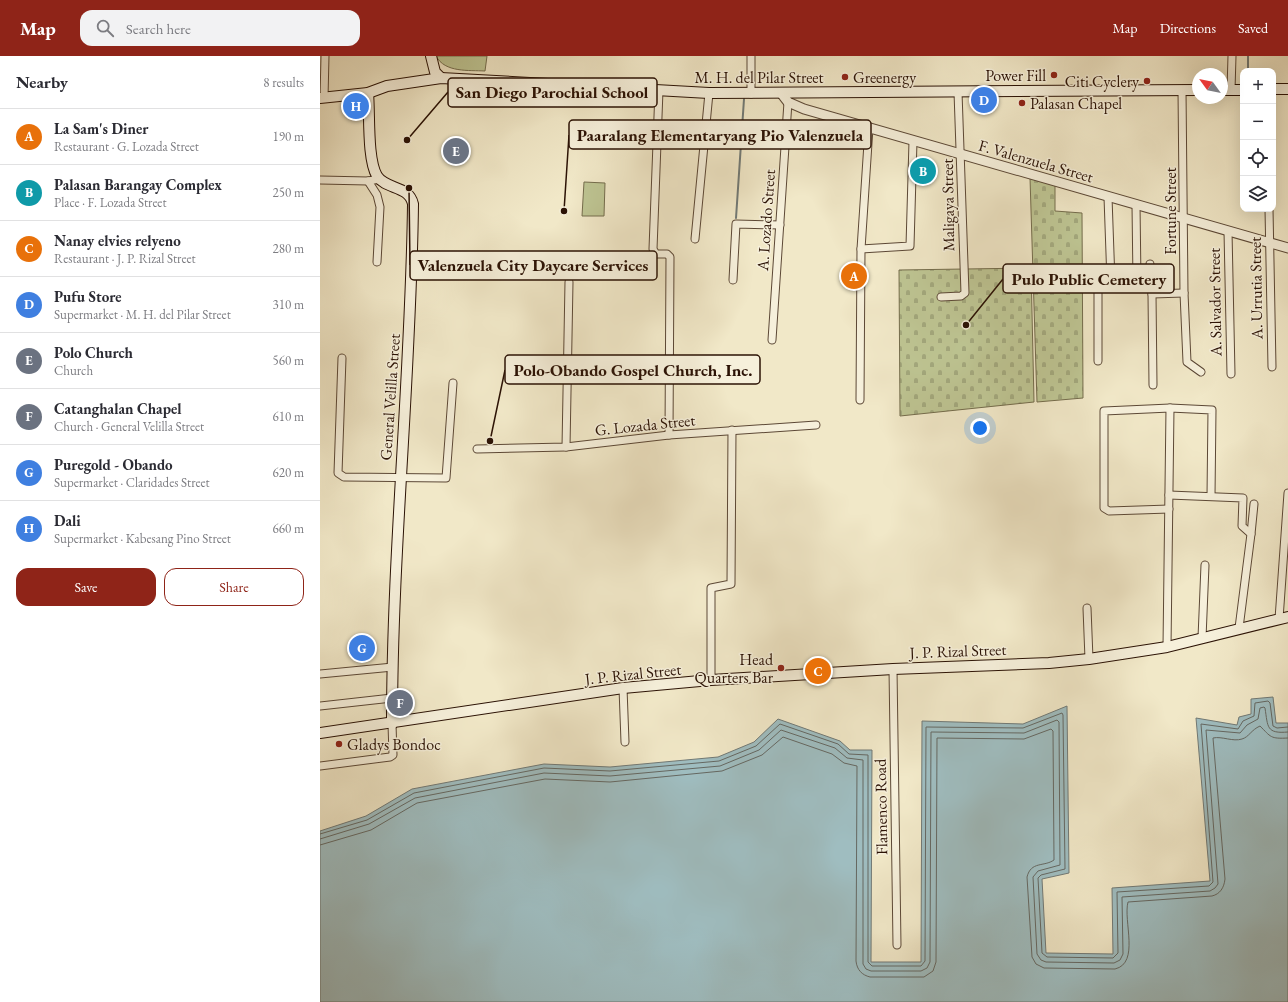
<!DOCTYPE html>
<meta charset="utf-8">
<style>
:root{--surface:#fff;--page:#f2f2f3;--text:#2b2b33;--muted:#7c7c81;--line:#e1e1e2;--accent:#8f2418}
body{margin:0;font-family:"EB Garamond",serif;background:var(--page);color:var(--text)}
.controls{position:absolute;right:12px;top:12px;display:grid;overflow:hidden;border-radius:8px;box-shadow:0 4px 16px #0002}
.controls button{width:36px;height:36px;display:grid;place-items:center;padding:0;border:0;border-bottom:1px solid var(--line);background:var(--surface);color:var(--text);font:20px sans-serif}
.compass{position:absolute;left:872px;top:12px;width:36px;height:36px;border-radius:50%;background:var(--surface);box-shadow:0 4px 16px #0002;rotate:303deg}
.you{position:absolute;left:660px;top:372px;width:14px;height:14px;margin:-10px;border:3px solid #fff;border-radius:50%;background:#1a73e8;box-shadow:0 0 0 6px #1a73e833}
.badge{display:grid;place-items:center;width:26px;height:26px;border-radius:50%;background:var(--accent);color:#fff;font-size:13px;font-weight:700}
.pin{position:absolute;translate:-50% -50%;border:2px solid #fff;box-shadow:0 1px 4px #0006}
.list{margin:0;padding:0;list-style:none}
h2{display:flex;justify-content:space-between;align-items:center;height:52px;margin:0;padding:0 16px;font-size:17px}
h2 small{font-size:13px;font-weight:400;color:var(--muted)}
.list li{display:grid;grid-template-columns:26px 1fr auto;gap:12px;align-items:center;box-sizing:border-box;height:56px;padding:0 16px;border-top:1px solid var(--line)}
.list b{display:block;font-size:15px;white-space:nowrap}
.list p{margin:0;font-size:13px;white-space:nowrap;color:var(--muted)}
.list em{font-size:13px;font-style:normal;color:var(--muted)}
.actions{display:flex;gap:8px;padding:12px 16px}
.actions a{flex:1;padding:9px 0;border:1px solid var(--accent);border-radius:12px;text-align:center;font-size:14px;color:var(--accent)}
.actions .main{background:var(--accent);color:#fff}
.icon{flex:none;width:22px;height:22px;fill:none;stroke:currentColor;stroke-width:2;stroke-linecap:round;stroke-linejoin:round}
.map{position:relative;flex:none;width:968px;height:946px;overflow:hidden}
header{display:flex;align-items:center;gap:24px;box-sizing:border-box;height:56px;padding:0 20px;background:var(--accent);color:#fff}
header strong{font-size:19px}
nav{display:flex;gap:22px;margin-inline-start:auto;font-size:14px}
.search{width:280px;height:36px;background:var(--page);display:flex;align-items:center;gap:10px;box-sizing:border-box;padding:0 14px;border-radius:12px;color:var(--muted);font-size:15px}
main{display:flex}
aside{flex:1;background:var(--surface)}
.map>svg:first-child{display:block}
.cemetery{fill:url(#cemetery-stones);stroke:#746c4c}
.green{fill:#bec593;stroke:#746c4c}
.water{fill:#9fbdc0;stroke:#717975}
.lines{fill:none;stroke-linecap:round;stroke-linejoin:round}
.shore{stroke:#656862;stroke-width:1}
.stream{stroke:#717975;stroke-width:2}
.minor-casing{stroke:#5c4836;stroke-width:9}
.tertiary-casing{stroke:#5c4836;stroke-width:11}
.secondary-casing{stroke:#2b1205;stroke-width:12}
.minor{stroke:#f6f0db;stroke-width:7}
.tertiary{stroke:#f6f0db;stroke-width:9}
.secondary{stroke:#f6f0db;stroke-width:10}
.poi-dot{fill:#8f2418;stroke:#f6f0db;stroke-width:1.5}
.labels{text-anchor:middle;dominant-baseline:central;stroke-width:3;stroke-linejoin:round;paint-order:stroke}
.poi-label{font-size:16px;fill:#2b1205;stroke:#f6f0db;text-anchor:end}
.street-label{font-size:16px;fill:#2b1205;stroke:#f6f0db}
.leader{fill:none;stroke:#2b1205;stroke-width:1.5}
.callout-dot{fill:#2b1205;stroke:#f6f0db;stroke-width:1.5}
.callout{fill:#f6f0db;stroke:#2b1205;stroke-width:1.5}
.callout-label{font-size:17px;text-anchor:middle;font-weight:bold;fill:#2b1205}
</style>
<header>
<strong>Map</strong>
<div class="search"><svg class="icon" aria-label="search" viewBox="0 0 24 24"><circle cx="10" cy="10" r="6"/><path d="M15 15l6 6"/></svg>Search here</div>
<nav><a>Map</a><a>Directions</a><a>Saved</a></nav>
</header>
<main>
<aside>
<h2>Nearby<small>8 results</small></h2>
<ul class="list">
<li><span class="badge" style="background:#e8710a">A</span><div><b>La Sam's Diner</b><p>Restaurant · G. Lozada Street</p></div><em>190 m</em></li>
<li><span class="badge" style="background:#0f9aa8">B</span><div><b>Palasan Barangay Complex</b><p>Place · F. Lozada Street</p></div><em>250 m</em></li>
<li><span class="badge" style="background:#e8710a">C</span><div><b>Nanay elvies relyeno</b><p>Restaurant · J. P. Rizal Street</p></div><em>280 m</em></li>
<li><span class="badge" style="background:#3f7fe0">D</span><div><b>Pufu Store</b><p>Supermarket · M. H. del Pilar Street</p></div><em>310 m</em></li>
<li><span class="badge" style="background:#6b7280">E</span><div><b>Polo Church</b><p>Church</p></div><em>560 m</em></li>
<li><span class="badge" style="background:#6b7280">F</span><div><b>Catanghalan Chapel</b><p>Church · General Velilla Street</p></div><em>610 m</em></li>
<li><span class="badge" style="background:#3f7fe0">G</span><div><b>Puregold - Obando</b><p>Supermarket · Claridades Street</p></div><em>620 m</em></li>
<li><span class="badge" style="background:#3f7fe0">H</span><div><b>Dali</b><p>Supermarket · Kabesang Pino Street</p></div><em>660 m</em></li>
</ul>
<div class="actions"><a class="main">Save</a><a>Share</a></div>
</aside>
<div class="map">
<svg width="968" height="946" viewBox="0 0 968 946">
<defs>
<pattern id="cemetery-stones" width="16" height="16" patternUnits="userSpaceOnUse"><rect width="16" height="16" fill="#bec593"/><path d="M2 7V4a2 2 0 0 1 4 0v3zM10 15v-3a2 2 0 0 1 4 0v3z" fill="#a3a87d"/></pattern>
</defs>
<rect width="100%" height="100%" fill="#f1e8c8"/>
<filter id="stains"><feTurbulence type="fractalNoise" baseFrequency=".005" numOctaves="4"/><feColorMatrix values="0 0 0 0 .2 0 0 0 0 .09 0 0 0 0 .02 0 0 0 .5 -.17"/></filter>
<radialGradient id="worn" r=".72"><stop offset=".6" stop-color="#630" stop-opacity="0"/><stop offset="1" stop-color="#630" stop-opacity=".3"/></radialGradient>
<g class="cemetery">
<path d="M 710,122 L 735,129 L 735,155 L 762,157 L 763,342 L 717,346 Z"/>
<path d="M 711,212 L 714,346 L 580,360 L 579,214 Z"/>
</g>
<g class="green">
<path d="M 116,0 L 167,0 L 165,15 C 149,14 125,17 116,0 Z"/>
<path d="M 264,126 L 285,127 L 284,160 L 262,160 Z"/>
</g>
<path class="water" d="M 953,641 L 956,667 L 968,667 L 968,946 L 0,946 L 0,775 L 46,760 L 92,733 L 224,708 L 290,711 L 398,701 L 434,686 L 458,663 L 520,685 L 530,694 L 552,694 L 551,906 L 601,906 L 602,665 L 703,668 L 747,650 L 749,817 L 722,823 L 726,897 L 793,898 L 792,832 L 890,825 L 876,662 L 917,669 L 919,661 L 931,658 L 931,643 Z"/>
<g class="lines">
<g class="shore">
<path d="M 0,778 L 47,764 L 94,737 L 224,712 L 290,715 L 399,705 L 436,690 L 460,668 L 518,688 L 529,698 L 548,699 L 548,906 L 552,910 L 601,910 L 605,905 L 606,671 L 703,672 L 742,657 L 743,659 L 745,813 L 721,819 L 718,822 L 722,897 L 727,901 L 793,902 L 798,897 L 797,836 L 889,830 L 893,826 L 881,668 L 918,673 L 923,665 L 934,660 L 935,647 L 948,645 L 950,647 L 953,670 L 957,672 L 968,671"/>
<path d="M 0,783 L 49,768 L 95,742 L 224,717 L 290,720 L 400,710 L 439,694 L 461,674 L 515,692 L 527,702 L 543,704 L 543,908 L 546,913 L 551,915 L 601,915 L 607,912 L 610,906 L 611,676 L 704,677 L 737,664 L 739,666 L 740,809 L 718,815 L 713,821 L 717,898 L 721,904 L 726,906 L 794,907 L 800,904 L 803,898 L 802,841 L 890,835 L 895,832 L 898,828 L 886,674 L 920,677 L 927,669 L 938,663 L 940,652 L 944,651 L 945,652 C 948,671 946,678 968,676"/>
<path d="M 0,789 L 51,774 L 97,747 L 225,723 L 290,726 L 402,715 L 442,699 L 463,681 L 512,698 L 524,707 L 537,710 L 536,905 C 537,914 542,919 550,921 L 604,921 L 613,915 L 616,906 L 617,682 L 704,683 L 731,673 L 733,675 L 734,804 C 724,811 711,805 707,821 L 712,901 L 716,908 L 724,912 L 795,913 C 820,907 803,865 808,846 L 892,840 C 900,838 904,832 905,823 L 893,682 C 902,680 913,686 922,683 C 929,681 931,674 940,670 C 951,681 950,683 968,682"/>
</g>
<g class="stream">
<path d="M 928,15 L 928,0"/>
<path d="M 416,162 L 424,43"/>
</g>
<g class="minor-casing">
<g id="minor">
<path d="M 431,0 L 431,38"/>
<path d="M 339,34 L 333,193 L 336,198 L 347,198 L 350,201 L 349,379"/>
<path d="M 862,34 L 864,237 L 867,306 L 881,316"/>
<path d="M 911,34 L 912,0"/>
<path d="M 4,42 L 5,0"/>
<path d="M 0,124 L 48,125 L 60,123"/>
<path d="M 48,125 L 57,139 L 60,151 L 57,206"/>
<path d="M 816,149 L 817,225"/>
<path d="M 949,153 L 952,311"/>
<path d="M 908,175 L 911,318"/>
<path d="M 375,183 L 389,37"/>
<path d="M 541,193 L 590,190 L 593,85"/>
<path d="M 830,208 L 832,238 L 833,329"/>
<path d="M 413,224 L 416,168 L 460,169"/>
<path d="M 832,238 L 864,237"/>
<path d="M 621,241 L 641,240 L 645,237 L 638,36"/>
<path d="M 452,284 L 468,46"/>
<path d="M 22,302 L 18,417 L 24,421 L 126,422 L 133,327"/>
<path d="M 778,305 L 778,230 L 779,228 L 790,228 L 791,226 L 788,141"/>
<path d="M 540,344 L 541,193 L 549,72"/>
<path d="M 246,391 L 249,226"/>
<path d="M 157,393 L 246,391 L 349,379 L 496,369"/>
<path d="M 849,439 L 923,442 L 922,470 L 931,478 L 919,572"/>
<path d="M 849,453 L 789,455 L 784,452 L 784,355 L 850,352 L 892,354 L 891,440"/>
<path d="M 931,478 L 934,448"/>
<path d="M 767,552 L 769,603"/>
<path d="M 959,563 L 968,437"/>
<path d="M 882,582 L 885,509"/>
<path d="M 847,591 L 850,352"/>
<path d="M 573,613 L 577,889"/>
<path d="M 0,618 L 73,611"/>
<path d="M 391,624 L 391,532 L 411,528 L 412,374"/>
<path d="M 303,632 L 305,686"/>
<path d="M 0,650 L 72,642"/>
<path d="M 0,710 L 70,701 L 73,699 L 72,668"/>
</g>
</g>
<g class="tertiary-casing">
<path id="tertiary" d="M 461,37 L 468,46 L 484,53 L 968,192"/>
</g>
<g class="secondary-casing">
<g id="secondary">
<path d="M 111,0 L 115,16 L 121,22"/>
<path d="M 953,33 L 968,33"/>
<path d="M 902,34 L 923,34"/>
<path d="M 48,37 C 50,58 47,103 57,120 C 66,134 89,129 93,148 C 91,321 72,494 72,668"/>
<path d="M 0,42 L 48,37 L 67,30 L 121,22 L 389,37 L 878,34"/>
<path d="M 0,677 L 303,632 L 391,624 L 573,613 L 729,607 L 769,603 L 847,591 L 968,561"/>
</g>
</g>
<use href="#minor" class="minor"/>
<use href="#tertiary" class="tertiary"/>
<use href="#secondary" class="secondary"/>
</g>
<g class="poi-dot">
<circle cx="734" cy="19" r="4"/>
<circle cx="525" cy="21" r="4"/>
<circle cx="827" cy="25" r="4"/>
<circle cx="702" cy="47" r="4"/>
<circle cx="461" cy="612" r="4"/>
<circle cx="19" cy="688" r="4"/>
</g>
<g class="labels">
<g class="poi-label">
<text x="726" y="19">Power Fill</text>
<text x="533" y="21" text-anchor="start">Greenergy</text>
<text x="819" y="25">Citi Cyclery</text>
<text x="710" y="47" text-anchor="start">Palasan Chapel</text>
<text x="453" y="603">Head<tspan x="453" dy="18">Quarters Bar</tspan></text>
<text x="27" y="688" text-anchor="start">Gladys Bondoc</text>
</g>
<g class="street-label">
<text x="439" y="21">M. H. del Pilar Street</text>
<text transform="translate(716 105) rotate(16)">F. Valenzuela Street</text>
<text transform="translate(628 149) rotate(-91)">Maligaya Street</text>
<text transform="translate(850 155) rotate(-90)">Fortune Street</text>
<text transform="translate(446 164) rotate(-86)">A. Lozado Street</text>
<text transform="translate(936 232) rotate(-91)">A. Urrutia Street</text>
<text transform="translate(895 246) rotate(-91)">A. Salvador Street</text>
<text transform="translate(70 341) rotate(-86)">General Velilla Street</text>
<text transform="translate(325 369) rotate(-6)">G. Lozada Street</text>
<text transform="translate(638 595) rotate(-2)">J. P. Rizal Street</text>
<text transform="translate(313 618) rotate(-6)">J. P. Rizal Street</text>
<text transform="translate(561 751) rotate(-91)">Flamenco Road</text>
</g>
</g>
<path class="leader" d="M87 84L128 36M244 155L249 79M89 132L90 209M646 269L683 223M170 385L185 314"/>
<g class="callout-dot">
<circle cx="87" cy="84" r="4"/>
<circle cx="244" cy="155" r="4"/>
<circle cx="89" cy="132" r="4"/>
<circle cx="646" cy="269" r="4"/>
<circle cx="170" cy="385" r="4"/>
</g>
<g class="callout">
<rect x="128" y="22" width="209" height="29" rx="4"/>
<rect x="249" y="64" width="302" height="29" rx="4"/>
<rect x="90" y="195" width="247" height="29" rx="4"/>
<rect x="683" y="208" width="171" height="29" rx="4"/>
<rect x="185" y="299" width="255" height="29" rx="4"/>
</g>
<g class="callout-label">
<text x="232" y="42">San Diego Parochial School</text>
<text x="400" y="85">Paaralang Elementaryang Pio Valenzuela</text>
<text x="213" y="215">Valenzuela City Daycare Services</text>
<text x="769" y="229">Pulo Public Cemetery</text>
<text x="313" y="320">Polo-Obando Gospel Church, Inc.</text>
</g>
<rect width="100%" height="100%" filter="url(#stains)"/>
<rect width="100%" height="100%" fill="url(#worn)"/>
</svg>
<div class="controls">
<button>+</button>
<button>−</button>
<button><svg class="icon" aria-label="locate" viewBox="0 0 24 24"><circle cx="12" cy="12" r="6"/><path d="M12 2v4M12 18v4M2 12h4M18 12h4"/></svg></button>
<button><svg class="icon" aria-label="layers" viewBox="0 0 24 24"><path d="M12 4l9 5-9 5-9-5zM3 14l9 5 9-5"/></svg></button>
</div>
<svg class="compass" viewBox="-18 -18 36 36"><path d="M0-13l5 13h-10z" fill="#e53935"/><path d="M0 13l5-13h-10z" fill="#7c7c81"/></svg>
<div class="you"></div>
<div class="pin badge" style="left:534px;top:220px;background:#e8710a">A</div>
<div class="pin badge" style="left:603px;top:115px;background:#0f9aa8">B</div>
<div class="pin badge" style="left:498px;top:615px;background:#e8710a">C</div>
<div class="pin badge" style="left:664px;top:44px;background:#3f7fe0">D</div>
<div class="pin badge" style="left:136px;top:95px;background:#6b7280">E</div>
<div class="pin badge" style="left:80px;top:647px;background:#6b7280">F</div>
<div class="pin badge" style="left:42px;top:592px;background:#3f7fe0">G</div>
<div class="pin badge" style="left:36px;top:50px;background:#3f7fe0">H</div>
</div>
</main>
